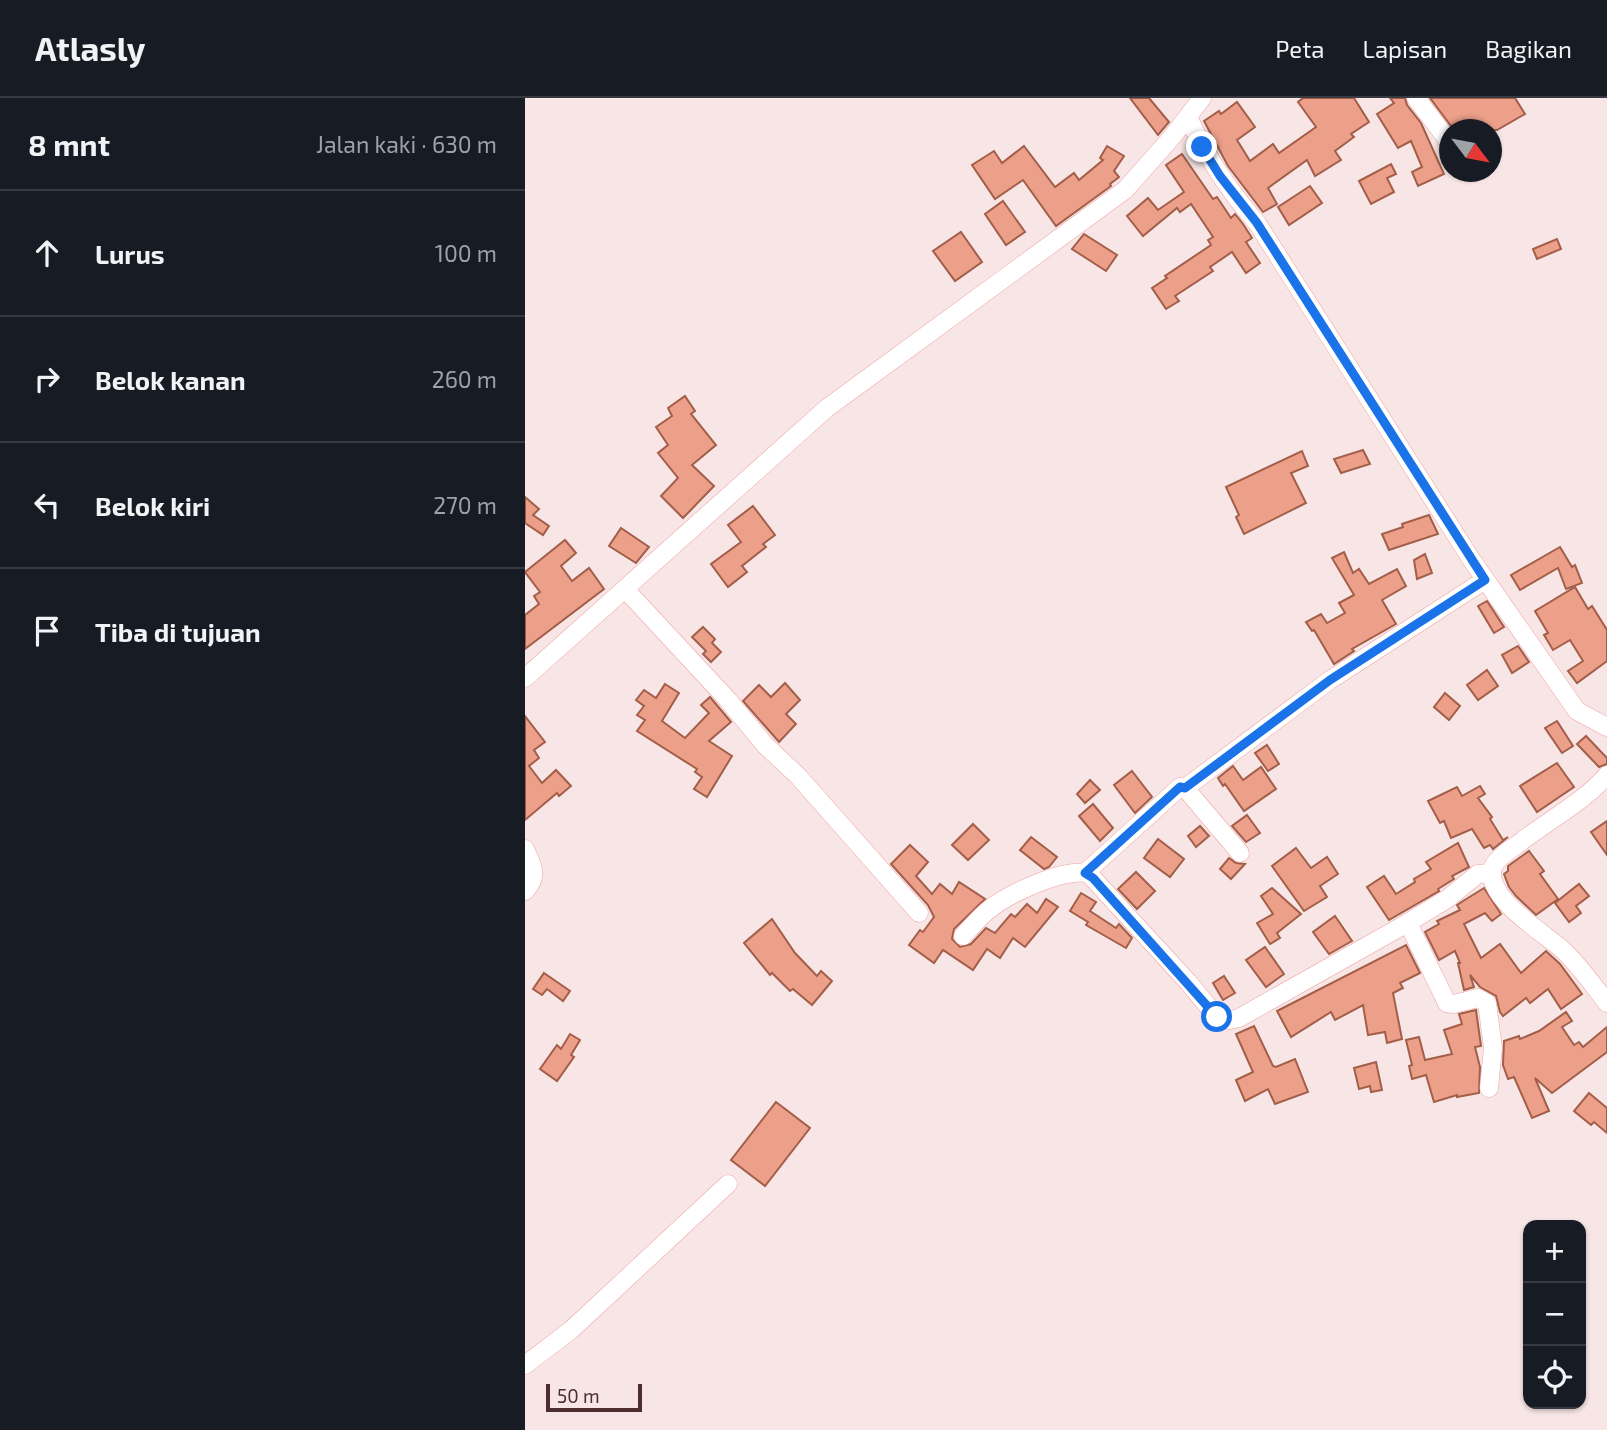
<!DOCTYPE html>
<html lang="id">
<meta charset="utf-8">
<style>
:root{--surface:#171b24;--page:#20242c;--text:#f1f3f6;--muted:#9ea1a6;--line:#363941}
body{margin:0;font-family:"Exo 2",sans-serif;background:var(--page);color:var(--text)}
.controls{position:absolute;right:21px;bottom:21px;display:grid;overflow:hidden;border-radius:14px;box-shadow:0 2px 5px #0004}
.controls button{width:63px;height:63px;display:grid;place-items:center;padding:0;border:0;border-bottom:2px solid var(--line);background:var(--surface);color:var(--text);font:35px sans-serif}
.compass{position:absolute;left:914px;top:21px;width:63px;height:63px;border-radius:50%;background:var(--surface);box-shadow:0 2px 5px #0004;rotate:122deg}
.scale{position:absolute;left:21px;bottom:18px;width:96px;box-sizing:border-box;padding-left:7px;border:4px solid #4d2d2e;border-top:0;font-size:19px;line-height:24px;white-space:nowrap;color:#4d2d2e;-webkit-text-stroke:5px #f8e6e6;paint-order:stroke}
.stop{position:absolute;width:21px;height:21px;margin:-16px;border:5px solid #1a73e8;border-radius:50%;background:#fff}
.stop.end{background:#1a73e8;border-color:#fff;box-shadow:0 2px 7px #0008}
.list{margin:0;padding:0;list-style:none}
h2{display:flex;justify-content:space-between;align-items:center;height:91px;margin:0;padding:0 28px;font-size:30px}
h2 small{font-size:23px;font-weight:400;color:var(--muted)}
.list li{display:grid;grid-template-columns:46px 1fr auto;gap:21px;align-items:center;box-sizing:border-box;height:126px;padding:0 28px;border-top:2px solid var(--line)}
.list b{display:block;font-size:26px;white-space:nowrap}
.list em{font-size:23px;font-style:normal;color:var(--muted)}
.icon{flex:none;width:38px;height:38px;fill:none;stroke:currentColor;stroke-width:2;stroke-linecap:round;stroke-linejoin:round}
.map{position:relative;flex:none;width:1082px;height:1332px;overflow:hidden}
header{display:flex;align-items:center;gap:42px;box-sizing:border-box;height:98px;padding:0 35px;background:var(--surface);border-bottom:2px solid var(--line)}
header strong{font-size:33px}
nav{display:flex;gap:38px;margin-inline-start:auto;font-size:24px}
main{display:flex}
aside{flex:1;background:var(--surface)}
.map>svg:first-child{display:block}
.building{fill:#eca089;stroke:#a35e49;stroke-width:2}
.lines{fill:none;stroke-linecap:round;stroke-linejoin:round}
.minor-casing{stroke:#f2a1a3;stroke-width:19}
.minor{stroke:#fff;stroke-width:18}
.route{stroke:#1a73e8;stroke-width:9}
</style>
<header>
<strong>Atlasly</strong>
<nav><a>Peta</a><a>Lapisan</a><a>Bagikan</a></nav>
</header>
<main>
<aside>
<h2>8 mnt<small>Jalan kaki · 630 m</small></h2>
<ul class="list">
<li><svg class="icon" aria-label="ahead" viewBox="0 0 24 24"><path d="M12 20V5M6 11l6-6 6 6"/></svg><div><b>Lurus</b></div><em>100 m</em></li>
<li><svg class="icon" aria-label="right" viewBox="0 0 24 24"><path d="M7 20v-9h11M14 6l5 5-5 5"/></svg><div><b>Belok kanan</b></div><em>260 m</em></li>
<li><svg class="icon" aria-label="left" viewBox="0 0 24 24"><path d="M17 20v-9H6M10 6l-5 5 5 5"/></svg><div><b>Belok kiri</b></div><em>270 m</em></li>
<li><svg class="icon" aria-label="arrive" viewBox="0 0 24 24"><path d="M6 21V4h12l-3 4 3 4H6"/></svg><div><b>Tiba di tujuan</b></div></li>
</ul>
</aside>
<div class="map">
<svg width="1082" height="1332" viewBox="0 0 1082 1332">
<rect width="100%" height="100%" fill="#f8e6e6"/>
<g class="building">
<path d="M 605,0 L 624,0 L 644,24 L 633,37 Z"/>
<path d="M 778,0 L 829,0 L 844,24 L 826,36 L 829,39 L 810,53 L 816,62 L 790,78 L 782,62 L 743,90 L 752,106 L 738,114 L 703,68 L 679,23 L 694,13 L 696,16 L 712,4 L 730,29 L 712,42 L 725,63 L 748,46 L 754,55 L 791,29 L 773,4 Z"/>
<path d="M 865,0 L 880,0 L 882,7 L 896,25 L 919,76 L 893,88 L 887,74 L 897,69 L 886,43 L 873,50 L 852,16 L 869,5 Z"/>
<path d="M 905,0 L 990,0 L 1000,16 L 972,32 L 929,32 Z"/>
<path d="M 499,48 L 530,89 L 549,75 L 554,82 L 578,62 L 575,60 L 582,48 L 599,58 L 589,73 L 594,79 L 585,86 L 586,88 L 531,128 L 498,82 L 470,101 L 447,67 L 469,53 L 477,65 Z"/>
<path d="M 657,56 L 688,101 L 692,99 L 706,120 L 710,116 L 718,126 L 727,140 L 721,144 L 735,165 L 721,175 L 707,154 L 685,169 L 688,173 L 650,198 L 654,203 L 641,211 L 627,190 L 642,180 L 640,178 L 686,147 L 683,142 L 688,139 L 666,106 L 655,114 L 652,110 L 618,138 L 602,118 L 623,100 L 633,112 L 659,94 L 641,67 Z"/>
<path d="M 866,66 L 871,76 L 862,80 L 869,94 L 846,106 L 834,83 Z"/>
<path d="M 785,88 L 797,105 L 764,127 L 753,109 Z"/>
<path d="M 478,103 L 500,134 L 481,147 L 460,116 Z"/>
<path d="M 436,134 L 457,164 L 430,183 L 408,153 Z"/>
<path d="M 559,136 L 592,157 L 581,173 L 547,151 Z"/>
<path d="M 1032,141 L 1036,151 L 1012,161 L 1008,151 Z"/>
<path d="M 160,298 L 170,313 L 166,316 L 191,347 L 167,367 L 189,388 L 158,420 L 136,398 L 153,380 L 133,355 L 143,347 L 131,329 L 147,318 L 143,310 Z"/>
<path d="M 838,352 L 845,366 L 816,375 L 809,361 Z"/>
<path d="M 777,353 L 783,368 L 766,375 L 781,405 L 719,436 L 711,419 L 714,417 L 701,389 Z"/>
<path d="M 0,399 L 14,411 L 8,417 L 24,428 L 18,437 L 0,425 Z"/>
<path d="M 228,408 L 250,437 L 238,446 L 241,449 L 217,468 L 222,474 L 203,489 L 186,466 L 216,444 L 203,427 Z"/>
<path d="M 904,417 L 913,436 L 864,452 L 857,436 L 878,429 L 877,426 Z"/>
<path d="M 96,430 L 124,449 L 111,465 L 84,448 Z"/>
<path d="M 40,442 L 51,455 L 36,468 L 47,483 L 64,470 L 79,491 L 0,551 L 0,517 L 14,506 L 9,498 L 15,494 L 0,474 Z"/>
<path d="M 1035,449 L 1047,469 L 1050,467 L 1057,485 L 1041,491 L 1033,470 L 995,492 L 986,477 Z"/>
<path d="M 819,454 L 828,475 L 834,471 L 844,486 L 872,471 L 881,488 L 857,502 L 871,526 L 827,551 L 829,553 L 809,566 L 789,532 L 787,533 L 781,524 L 796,516 L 802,525 L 820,515 L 814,505 L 829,497 L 807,460 Z"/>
<path d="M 900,456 L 907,475 L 892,481 L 889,462 Z"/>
<path d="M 1050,489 L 1063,511 L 1067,508 L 1082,532 L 1082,563 L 1052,585 L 1043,573 L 1058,563 L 1045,542 L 1028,552 L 1019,537 L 1023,535 L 1010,513 Z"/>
<path d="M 962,503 L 979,529 L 969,535 L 953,508 Z"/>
<path d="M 178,529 L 190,541 L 187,545 L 196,554 L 186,564 L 178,556 L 181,553 L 167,539 Z"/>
<path d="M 993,548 L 1004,564 L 987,575 L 977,557 Z"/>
<path d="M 962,572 L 973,588 L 953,602 L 942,587 Z"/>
<path d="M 260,585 L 275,602 L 261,616 L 271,626 L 254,644 L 218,603 L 234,587 L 246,599 Z"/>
<path d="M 140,586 L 154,595 L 137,623 L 160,640 L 184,615 L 176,607 L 185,599 L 206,624 L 184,643 L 207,658 L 182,699 L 169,691 L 177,679 L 170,674 L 172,671 L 112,633 L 120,622 L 112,617 L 119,608 L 111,602 L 119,592 L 131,600 Z"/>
<path d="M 920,595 L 935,608 L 924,622 L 909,609 Z"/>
<path d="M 0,618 L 20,644 L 9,652 L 14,660 L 4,668 L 17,685 L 31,672 L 46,688 L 34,698 L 32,695 L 0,722 Z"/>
<path d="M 1032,623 L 1048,648 L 1037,655 L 1020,630 Z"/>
<path d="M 1061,638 L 1082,660 L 1082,666 L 1074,669 L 1052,646 Z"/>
<path d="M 742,647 L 754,666 L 743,673 L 730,655 Z"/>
<path d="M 1032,665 L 1049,689 L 1012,714 L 995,688 Z"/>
<path d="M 708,668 L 718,682 L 736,669 L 751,691 L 719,713 L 700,686 L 698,688 L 693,680 Z"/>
<path d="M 607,673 L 627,699 L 610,715 L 589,687 Z"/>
<path d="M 565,682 L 575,692 L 560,705 L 552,696 Z"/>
<path d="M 955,688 L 960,696 L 953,700 L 967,719 L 965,721 L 978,742 L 983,739 L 968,751 L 965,747 L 959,750 L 947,731 L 926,740 L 919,723 L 915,725 L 903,703 L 932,689 L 937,698 Z"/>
<path d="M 568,706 L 588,730 L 575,743 L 554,718 Z"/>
<path d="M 722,717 L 735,735 L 721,744 L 707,728 Z"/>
<path d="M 1082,723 L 1082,757 L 1066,734 Z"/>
<path d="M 448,726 L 464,742 L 443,762 L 427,747 Z"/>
<path d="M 675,728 L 684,738 L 671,749 L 663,738 Z"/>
<path d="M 506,739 L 532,759 L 524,769 L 519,771 L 495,752 Z"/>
<path d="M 633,741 L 659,761 L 645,779 L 619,760 Z"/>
<path d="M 933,745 L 944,769 L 927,778 L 929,781 L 913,791 L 914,793 L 864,822 L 842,789 L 859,778 L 871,796 L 890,784 L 889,781 L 906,771 L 901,764 Z"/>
<path d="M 385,747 L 403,764 L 391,778 L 407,796 L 415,786 L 427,796 L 434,784 L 460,801 L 429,831 L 427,841 L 435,849 L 446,846 L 461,830 L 470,835 L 486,816 L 490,819 L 502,806 L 512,815 L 521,801 L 533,809 L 500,849 L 488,840 L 475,860 L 462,851 L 448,872 L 418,852 L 409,865 L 384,847 L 395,832 L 398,834 L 409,819 L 403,807 L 366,766 Z"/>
<path d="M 771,750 L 786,770 L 802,759 L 813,776 L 795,788 L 802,799 L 779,813 L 747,768 Z"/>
<path d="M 1004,753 L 1019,773 L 1015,776 L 1033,801 L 1011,817 L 991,798 L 984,789 L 979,776 L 983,773 L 983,768 Z"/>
<path d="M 704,760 L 711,765 L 720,766 L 706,781 L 695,771 Z"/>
<path d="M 611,774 L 630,793 L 612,811 L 593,791 Z"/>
<path d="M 1054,786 L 1064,798 L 1051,808 L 1056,815 L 1044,824 L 1030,805 Z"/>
<path d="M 747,790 L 776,816 L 752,835 L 755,840 L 745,846 L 732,825 L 748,816 L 736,798 Z"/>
<path d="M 959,790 L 976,816 L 967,823 L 960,815 L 939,826 L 956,860 L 975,846 L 996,875 L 1021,853 L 1035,866 L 1057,896 L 1036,911 L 1023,891 L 1005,905 L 1001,900 L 978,918 L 975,914 L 971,898 L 955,889 L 945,877 L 949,889 L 939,892 L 933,865 L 935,865 L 930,853 L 914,862 L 900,834 L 914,826 L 912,823 L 935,812 L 932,807 L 938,803 Z"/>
<path d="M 556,795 L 571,804 L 565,813 L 591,830 L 594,826 L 607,840 L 601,850 L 561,827 L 563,824 L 545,813 Z"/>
<path d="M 810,818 L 827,843 L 804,856 L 788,834 Z"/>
<path d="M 247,821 L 270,855 L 292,878 L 296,873 L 307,883 L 287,907 L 268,891 L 265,893 L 247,875 L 245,877 L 219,845 Z"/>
<path d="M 881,847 L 895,875 L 875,885 L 878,890 L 868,895 L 877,941 L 862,945 L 860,934 L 843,937 L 838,907 L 810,922 L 806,914 L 766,939 L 752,913 Z"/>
<path d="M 740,849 L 759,876 L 741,889 L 721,862 Z"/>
<path d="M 19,875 L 45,893 L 38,903 L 22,891 L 17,897 L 8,891 Z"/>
<path d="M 699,878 L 710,895 L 698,902 L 688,885 Z"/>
<path d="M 951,912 L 956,948 L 950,949 L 955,969 L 954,995 L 932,999 L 932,997 L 909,1004 L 901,977 L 887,981 L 884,968 L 887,967 L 881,942 L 894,939 L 900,962 L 927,956 L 919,932 L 937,926 L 934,916 Z"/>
<path d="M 1041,914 L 1047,923 L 1037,929 L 1049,947 L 1054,944 L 1058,949 L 1082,929 L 1082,954 L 1027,995 L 1010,980 L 1024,1013 L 1007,1020 L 989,979 L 983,981 L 978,967 L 979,943 L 994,938 L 995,941 L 1014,933 Z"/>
<path d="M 729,928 L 748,968 L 751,969 L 770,961 L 783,994 L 750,1006 L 743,991 L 720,1003 L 711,982 L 728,974 L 711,936 Z"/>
<path d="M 45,936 L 55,942 L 46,957 L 49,959 L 32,983 L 15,971 L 32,947 L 36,951 Z"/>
<path d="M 851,964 L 857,992 L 846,994 L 845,988 L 834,991 L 829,970 Z"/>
<path d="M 1064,995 L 1082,1010 L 1082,1035 L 1069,1024 L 1066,1027 L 1049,1013 Z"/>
<path d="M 251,1004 L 285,1030 L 240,1088 L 206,1062 Z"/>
</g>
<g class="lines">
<g class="minor-casing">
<g id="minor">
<path d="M 891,0 L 925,45"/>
<path d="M 663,19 C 681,58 704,93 732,125 L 946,461 L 1052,613 L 1082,629"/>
<path d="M 100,491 L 203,602 L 240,647 L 273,678 L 394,815"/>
<path d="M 0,580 L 302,310 L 600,92 L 647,39 L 677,0"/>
<path d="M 1082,677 C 1060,703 1024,722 997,743 C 988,750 968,761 967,773 C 964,802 1017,834 1037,851 C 1054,867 1068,887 1082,905"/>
<path d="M 660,690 L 805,582 L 960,482"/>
<path d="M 0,751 C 8,768 14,778 0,793"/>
<path d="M 560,775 L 655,689 L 660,690 L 715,755"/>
<path d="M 883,825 L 922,905 L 929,906 L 953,900 L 962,905 L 968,950 L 964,990"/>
<path d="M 438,838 C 445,830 453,821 461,814 C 482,796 536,771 563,775 L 663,884 L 692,919 L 705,922 L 714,920 L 879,827 L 922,801 L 953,776 L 967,775"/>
<path d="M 0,1267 L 46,1232 L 203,1086"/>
</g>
</g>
<use href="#minor" class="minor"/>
</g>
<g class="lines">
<path class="route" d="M 677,49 L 695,78 L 732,125 L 960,482 L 805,582 L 660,690 L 655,689 L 560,775 L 568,780 L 692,919"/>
</g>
</svg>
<div class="controls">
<button>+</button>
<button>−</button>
<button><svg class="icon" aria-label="locate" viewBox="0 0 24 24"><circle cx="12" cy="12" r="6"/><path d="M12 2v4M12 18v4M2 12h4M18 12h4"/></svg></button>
</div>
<svg class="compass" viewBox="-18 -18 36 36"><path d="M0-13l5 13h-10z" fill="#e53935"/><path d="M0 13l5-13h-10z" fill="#9ea1a6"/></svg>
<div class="scale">50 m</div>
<div class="stop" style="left:692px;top:919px"></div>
<div class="stop end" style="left:677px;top:49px"></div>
</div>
</main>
